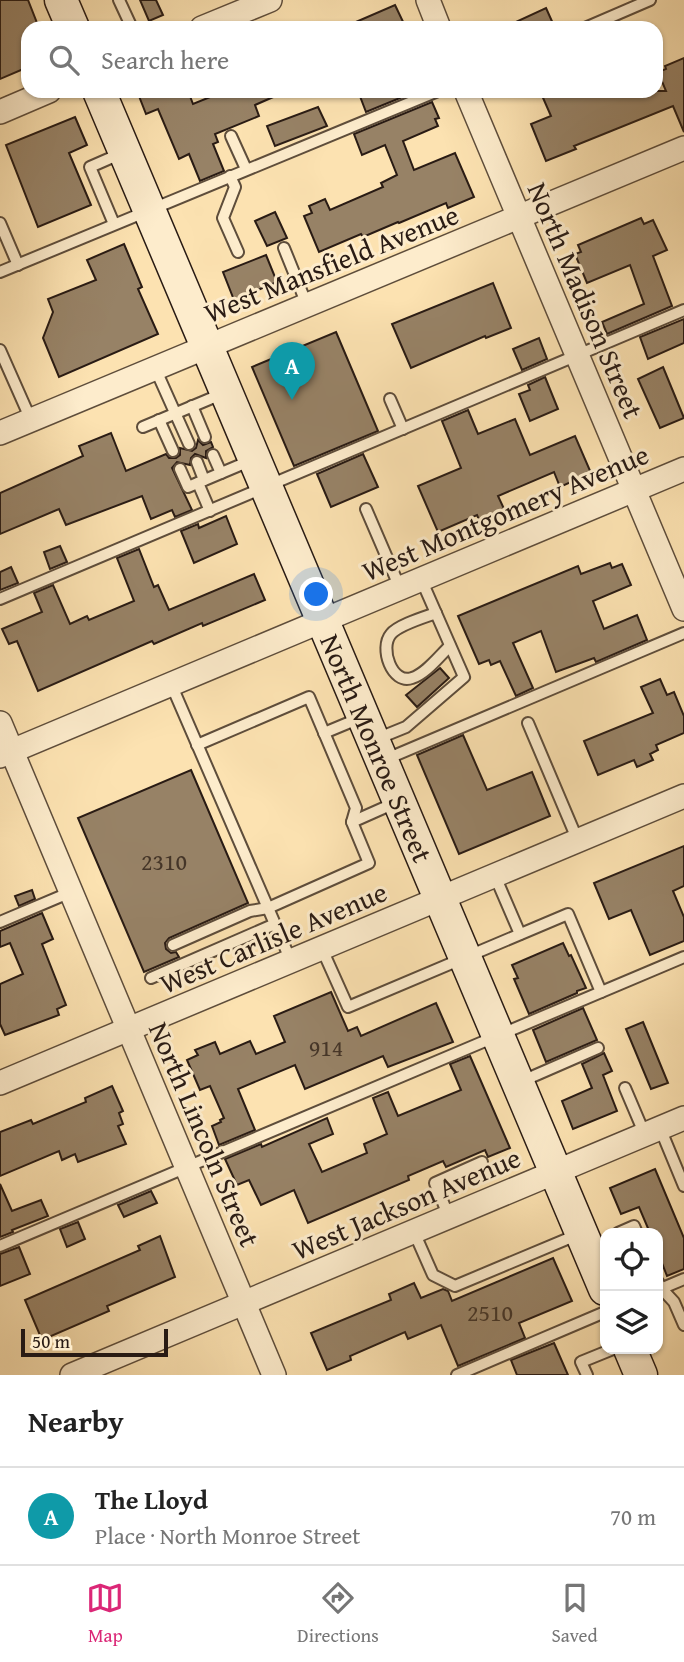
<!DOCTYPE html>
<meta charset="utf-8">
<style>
:root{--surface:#fff;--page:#f6f6f6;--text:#222;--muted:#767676;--line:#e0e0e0;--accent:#db2777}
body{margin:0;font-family:"Gentium Book Plus",serif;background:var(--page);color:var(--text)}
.controls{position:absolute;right:21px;bottom:21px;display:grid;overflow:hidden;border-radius:14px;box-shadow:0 2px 5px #0004}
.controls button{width:63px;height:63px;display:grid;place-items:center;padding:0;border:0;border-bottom:2px solid var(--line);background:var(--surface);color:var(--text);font:35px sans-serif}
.scale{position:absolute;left:21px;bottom:18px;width:147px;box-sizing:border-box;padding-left:7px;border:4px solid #291b14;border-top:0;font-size:19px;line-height:24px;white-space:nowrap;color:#291b14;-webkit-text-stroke:5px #fdeccc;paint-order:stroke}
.you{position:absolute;left:317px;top:595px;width:24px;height:24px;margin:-18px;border:5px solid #fff;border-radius:50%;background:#1a73e8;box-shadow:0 0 0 10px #1a73e833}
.badge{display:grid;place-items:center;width:46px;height:46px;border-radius:50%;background:var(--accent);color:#fff;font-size:23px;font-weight:700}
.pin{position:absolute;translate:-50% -58px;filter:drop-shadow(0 2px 4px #0008)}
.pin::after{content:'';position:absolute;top:37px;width:24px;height:21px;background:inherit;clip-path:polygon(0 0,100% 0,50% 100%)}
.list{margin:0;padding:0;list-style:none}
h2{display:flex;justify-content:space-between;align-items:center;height:91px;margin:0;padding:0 28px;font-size:30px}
h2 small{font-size:23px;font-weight:400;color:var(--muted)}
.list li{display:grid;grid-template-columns:46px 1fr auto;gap:21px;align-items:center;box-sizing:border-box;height:98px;padding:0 28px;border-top:2px solid var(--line)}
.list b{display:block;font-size:26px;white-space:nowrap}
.list p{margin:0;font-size:23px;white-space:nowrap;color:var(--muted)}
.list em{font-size:23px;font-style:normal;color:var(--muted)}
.icon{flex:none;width:38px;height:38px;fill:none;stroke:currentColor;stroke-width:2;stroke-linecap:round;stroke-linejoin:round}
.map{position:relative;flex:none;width:684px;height:1375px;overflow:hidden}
.search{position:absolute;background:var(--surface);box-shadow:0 2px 5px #0004;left:21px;right:21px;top:21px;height:77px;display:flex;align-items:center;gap:18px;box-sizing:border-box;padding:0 24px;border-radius:21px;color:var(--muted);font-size:26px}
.sheet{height:189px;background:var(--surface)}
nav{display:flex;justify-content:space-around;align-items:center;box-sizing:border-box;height:98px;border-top:2px solid var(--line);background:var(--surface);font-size:19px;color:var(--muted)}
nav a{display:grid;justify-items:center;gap:4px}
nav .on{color:var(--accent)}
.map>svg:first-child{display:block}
.building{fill:#978266;stroke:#291b14;stroke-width:2}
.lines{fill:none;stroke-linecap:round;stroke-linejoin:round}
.lane-casing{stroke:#5e4d3b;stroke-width:14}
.street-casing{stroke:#5e4d3b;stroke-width:26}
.secondary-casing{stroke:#291b14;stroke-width:35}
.lane{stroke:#fdeccc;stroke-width:10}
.street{stroke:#fdeccc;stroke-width:23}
.secondary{stroke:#fdeccc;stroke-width:32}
.labels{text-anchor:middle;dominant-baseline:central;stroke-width:6;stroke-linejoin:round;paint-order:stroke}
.number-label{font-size:24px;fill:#443528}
.street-label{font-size:28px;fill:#291b14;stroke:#fdeccc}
</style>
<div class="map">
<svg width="684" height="1375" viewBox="0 0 684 1375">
<rect width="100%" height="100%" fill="#fce2b1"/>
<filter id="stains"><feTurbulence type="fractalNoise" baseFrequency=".00286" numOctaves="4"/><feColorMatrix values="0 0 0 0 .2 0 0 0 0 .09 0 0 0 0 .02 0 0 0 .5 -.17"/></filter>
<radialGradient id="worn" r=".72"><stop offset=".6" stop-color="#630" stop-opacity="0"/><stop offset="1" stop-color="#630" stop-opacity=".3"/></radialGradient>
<g class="building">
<path d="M 0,0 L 28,0 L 39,28 L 28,28 L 28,67 L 0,79 Z"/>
<path d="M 140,0 L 156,0 L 163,15 L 149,21 Z"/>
<path d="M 395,5 L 406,28 L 342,28 Z"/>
<path d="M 546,8 L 555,28 L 503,28 Z"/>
<path d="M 684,58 L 684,132 L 673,106 L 574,146 L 576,149 L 546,161 L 531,124 L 551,116 L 540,91 L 666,91 L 658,72 L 666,69 L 665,66 Z"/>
<path d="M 137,91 L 188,91 L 193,104 L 225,91 L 287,91 L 255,105 L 259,116 L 215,134 L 218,142 L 213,144 L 224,171 L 200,181 L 189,154 L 179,159 L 158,109 L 146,114 Z"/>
<path d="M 358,91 L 417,91 L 366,112 Z"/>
<path d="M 432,102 L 439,118 L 435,119 L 438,126 L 403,141 L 414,170 L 455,153 L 474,197 L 448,208 L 446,203 L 399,223 L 398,222 L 363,237 L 361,234 L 319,252 L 304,216 L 312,213 L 309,206 L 325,199 L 330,210 L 383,187 L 381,183 L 397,175 L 385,145 L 362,155 L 354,134 Z"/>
<path d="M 318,107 L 327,126 L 275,146 L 267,126 Z"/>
<path d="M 75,117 L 87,145 L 69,153 L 91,205 L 38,227 L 6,145 Z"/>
<path d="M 275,212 L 287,238 L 267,246 L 255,221 Z"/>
<path d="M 641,218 L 644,224 L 653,220 L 667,250 L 653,256 L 672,306 L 607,334 L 602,322 L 644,304 L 630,265 L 587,283 L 575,254 L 581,252 L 578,245 Z"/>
<path d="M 124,244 L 142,287 L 138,289 L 158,334 L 59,377 L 43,338 L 53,312 L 48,299 L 96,280 L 87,260 Z"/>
<path d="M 266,255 L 277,282 L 234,300 L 223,272 Z"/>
<path d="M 493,283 L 511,328 L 486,338 L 485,336 L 411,368 L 392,324 Z"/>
<path d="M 684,319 L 684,343 L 648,359 L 640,337 Z"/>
<path d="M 336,332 L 378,431 L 294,466 L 252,367 Z"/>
<path d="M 539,338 L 547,359 L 522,370 L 513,349 Z"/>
<path d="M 663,367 L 684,418 L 660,428 L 638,379 Z"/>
<path d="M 545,377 L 558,409 L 530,421 L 519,394 L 530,390 L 528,385 Z"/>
<path d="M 468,410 L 478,434 L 515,419 L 530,455 L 575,436 L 591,473 L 560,487 L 554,472 L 498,496 L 505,511 L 480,522 L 477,515 L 438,532 L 418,486 L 461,468 L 442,421 Z"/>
<path d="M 111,433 L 126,471 L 166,454 L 169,458 L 176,458 L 180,455 L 180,448 L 192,451 L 196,448 L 198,440 L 203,445 L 211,442 L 213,447 L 206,451 L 206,458 L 195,454 L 191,458 L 190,465 L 177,462 L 172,468 L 192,510 L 175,517 L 172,510 L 151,519 L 142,496 L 66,525 L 59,509 L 0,534 L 0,493 L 83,456 L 79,446 Z"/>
<path d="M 363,454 L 378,487 L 331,507 L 317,474 Z"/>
<path d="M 226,516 L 237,544 L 194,563 L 181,531 L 198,524 L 199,528 Z"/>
<path d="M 60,546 L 67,562 L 50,569 L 44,552 Z"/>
<path d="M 139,549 L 154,587 L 158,585 L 169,610 L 254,574 L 265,600 L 203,626 L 202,623 L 154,644 L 152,641 L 38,691 L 17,641 L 9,644 L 2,629 L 42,612 L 34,593 L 53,585 L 70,624 L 87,616 L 89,620 L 134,601 L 117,558 Z"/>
<path d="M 610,563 L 612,568 L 622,564 L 631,585 L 593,601 L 604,629 L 637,615 L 647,640 L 596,662 L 594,658 L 556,672 L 541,631 L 513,643 L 533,688 L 516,696 L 500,661 L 491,665 L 489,660 L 479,664 L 458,616 L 578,566 L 581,574 Z"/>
<path d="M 11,567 L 18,583 L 0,590 L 0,572 Z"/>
<path d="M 440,668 L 449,678 L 417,707 L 406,695 Z"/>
<path d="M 660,679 L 667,695 L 674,692 L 684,716 L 684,733 L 656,745 L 658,750 L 650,754 L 653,760 L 637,767 L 634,760 L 598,775 L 584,741 L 653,713 L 641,687 Z"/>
<path d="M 463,735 L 487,790 L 532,772 L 550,816 L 459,854 L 417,755 Z"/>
<path d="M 191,770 L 248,903 L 169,938 L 165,943 L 166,949 L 171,953 L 176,952 L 179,957 L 144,972 L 78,818 Z"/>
<path d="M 684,846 L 684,886 L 673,891 L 684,917 L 684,941 L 650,955 L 631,910 L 609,919 L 594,883 Z"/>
<path d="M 32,890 L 35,899 L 19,906 L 15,896 Z"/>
<path d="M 42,913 L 53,939 L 42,944 L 66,1005 L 57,1009 L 59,1015 L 5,1035 L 0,1024 L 0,984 L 23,974 L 10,943 L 0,947 L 0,931 Z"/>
<path d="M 563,943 L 569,956 L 571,955 L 586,988 L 577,991 L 577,993 L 529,1014 L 514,979 L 518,978 L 512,965 Z"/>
<path d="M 331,992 L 348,1031 L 357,1027 L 361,1036 L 436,1003 L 453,1042 L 388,1067 L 383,1056 L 305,1089 L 295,1065 L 238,1089 L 255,1130 L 219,1145 L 212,1126 L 221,1122 L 220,1120 L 224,1118 L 210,1086 L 200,1090 L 187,1060 L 198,1055 L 195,1050 L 215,1042 L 220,1054 L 250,1041 L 256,1054 L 285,1042 L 274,1016 Z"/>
<path d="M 583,1008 L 597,1040 L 546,1062 L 533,1030 Z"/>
<path d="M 643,1022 L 668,1083 L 651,1089 L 626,1029 Z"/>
<path d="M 604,1053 L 612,1071 L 603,1075 L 617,1111 L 573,1129 L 562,1101 L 592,1088 L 582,1064 Z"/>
<path d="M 470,1056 L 510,1148 L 488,1157 L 485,1150 L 446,1167 L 443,1161 L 408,1176 L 409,1180 L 308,1223 L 294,1190 L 261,1205 L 249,1180 L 237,1185 L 225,1159 L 261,1144 L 262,1147 L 327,1118 L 333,1134 L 309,1144 L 322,1172 L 367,1153 L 364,1144 L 387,1134 L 373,1098 L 388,1092 L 398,1116 L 461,1090 L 450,1064 Z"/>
<path d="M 112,1086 L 123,1111 L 119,1113 L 123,1124 L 118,1126 L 126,1144 L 78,1162 L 75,1154 L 62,1160 L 59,1151 L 0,1176 L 0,1132 L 31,1120 L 33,1124 L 86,1102 L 85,1098 Z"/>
<path d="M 655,1169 L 684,1238 L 684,1269 L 667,1276 L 658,1253 L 658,1233 L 650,1233 L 639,1207 L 621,1214 L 610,1188 Z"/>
<path d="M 0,1184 L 12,1211 L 41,1200 L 48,1216 L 12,1230 L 13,1232 L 0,1237 Z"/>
<path d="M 151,1191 L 157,1203 L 124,1217 L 118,1205 Z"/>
<path d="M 78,1222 L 85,1239 L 67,1247 L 60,1229 Z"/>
<path d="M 160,1236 L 175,1277 L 107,1306 L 109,1311 L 42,1340 L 25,1300 L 140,1250 L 138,1246 Z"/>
<path d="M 19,1247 L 30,1274 L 0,1286 L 0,1254 Z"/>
<path d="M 553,1258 L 572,1301 L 519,1323 L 525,1338 L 458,1366 L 441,1325 L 408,1339 L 405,1332 L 350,1356 L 351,1360 L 327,1370 L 311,1333 L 391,1300 L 389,1294 L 414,1283 L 421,1298 L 443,1289 L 448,1291 L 452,1301 Z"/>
<path d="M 554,1343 L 568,1375 L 517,1375 L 511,1360 Z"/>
</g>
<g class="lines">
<g class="lane-casing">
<g id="lane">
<path d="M 119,0 L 132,28"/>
<path d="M 585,28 L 650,0"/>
<path d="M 231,136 L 246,169"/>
<path d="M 230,176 L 235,187 L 223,218 L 238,252"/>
<path d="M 0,223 L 18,265"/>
<path d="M 114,224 L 90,167 L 122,153"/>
<path d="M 284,248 L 307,305"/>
<path d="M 0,272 L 438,91"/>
<path d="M 0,350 L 31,420"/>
<path d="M 155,368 L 189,444"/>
<path d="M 390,399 L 403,429"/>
<path d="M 192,406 L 205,437"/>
<path d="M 159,420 L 173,451"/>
<path d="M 143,427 L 224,393"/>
<path d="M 213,455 L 221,473"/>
<path d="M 197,462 L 204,480"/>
<path d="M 180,469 L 188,487 L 252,460"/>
<path d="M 198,483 L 210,511"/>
<path d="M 366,509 L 400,588"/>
<path d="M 0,599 L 684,310"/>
<path d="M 436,613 C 425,617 398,625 391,634 C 379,648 392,685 412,678 C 426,674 440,655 450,646"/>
<path d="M 171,684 L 291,961"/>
<path d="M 528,723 L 578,841"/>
<path d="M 324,733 L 360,718"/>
<path d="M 374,740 L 406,727 L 464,677 L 421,579"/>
<path d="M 384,760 L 684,633"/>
<path d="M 352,822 L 397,802"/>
<path d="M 495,876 L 520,934"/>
<path d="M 0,922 L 71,892"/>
<path d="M 173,945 L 250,911 L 268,908 L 369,863 L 352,822 L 356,808 L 309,697 L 197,745"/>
<path d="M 322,949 L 348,1007 L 568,914 L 601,992"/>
<path d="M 151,978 L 275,924"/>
<path d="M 520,1082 L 598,1048"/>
<path d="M 625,1088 L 645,1135"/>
<path d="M 660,1128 L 684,1186"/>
<path d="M 449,1217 L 435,1183 L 482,1162"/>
<path d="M 414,1232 L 433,1275 L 455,1286 L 579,1234"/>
<path d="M 618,1233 L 634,1226 L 637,1233"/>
<path d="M 0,1246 L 684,957"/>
<path d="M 658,1282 L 661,1288 L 674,1302 L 684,1325"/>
<path d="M 658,1290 L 684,1279"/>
<path d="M 457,1375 L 605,1312"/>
<path d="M 587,1375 L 581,1362 L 613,1349"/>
</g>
</g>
<g class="street-casing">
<g id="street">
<path d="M 428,0 L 439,28"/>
<path d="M 202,28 L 270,0"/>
<path d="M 466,91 L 684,609"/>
<path d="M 0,112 L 49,91"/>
<path d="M 0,433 L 684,148"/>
<path d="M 0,723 L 274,1375"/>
<path d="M 0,756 L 684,469"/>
<path d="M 0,1083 L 684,796"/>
<path d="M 72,1375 L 684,1118"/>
</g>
</g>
<g class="secondary-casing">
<g id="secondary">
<path d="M 61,0 L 73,28"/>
<path d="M 99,91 L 605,1289"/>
<path d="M 630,1349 L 641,1375"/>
</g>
</g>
<use href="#lane" class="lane"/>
<use href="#street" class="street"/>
<use href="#secondary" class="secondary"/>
</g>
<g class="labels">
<g class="number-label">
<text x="164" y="861">2310</text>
<text x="326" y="1047">914</text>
<text x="490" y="1312">2510</text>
</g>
<g class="street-label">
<text transform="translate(331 263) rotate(-22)">West Mansfield Avenue</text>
<text transform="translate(586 300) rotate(67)">North Madison Street</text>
<text transform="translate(505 512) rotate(-23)">West Montgomery Avenue</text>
<text transform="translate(377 748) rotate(67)">North Monroe Street</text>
<text transform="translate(273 937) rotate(-23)">West Carlisle Avenue</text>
<text transform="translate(205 1134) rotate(67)">North Lincoln Street</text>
<text transform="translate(406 1203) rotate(-23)">West Jackson Avenue</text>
</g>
</g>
<rect width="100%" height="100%" filter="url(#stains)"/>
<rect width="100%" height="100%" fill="url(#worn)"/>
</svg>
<div class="controls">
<button><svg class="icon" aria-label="locate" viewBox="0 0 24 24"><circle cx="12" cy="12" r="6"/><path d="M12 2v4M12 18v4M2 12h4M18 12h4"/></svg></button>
<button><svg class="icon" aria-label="layers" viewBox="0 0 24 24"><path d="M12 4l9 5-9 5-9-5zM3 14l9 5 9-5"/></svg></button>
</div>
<div class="scale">50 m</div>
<div class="you"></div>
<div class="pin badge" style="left:292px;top:400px;background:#0f9aa8">A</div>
<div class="search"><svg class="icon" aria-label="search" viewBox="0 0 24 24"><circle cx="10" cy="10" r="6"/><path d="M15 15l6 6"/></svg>Search here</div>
</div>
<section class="sheet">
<h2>Nearby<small></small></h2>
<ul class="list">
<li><span class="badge" style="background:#0f9aa8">A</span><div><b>The Lloyd</b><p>Place · North Monroe Street</p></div><em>70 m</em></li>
</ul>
</section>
<nav>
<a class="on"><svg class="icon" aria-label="map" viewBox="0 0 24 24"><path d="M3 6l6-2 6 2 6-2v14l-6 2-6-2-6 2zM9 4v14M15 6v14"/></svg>Map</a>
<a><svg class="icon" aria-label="directions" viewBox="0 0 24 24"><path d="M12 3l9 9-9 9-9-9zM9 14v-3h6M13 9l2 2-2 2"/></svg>Directions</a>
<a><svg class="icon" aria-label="saved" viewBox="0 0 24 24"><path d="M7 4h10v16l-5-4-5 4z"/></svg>Saved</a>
</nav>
